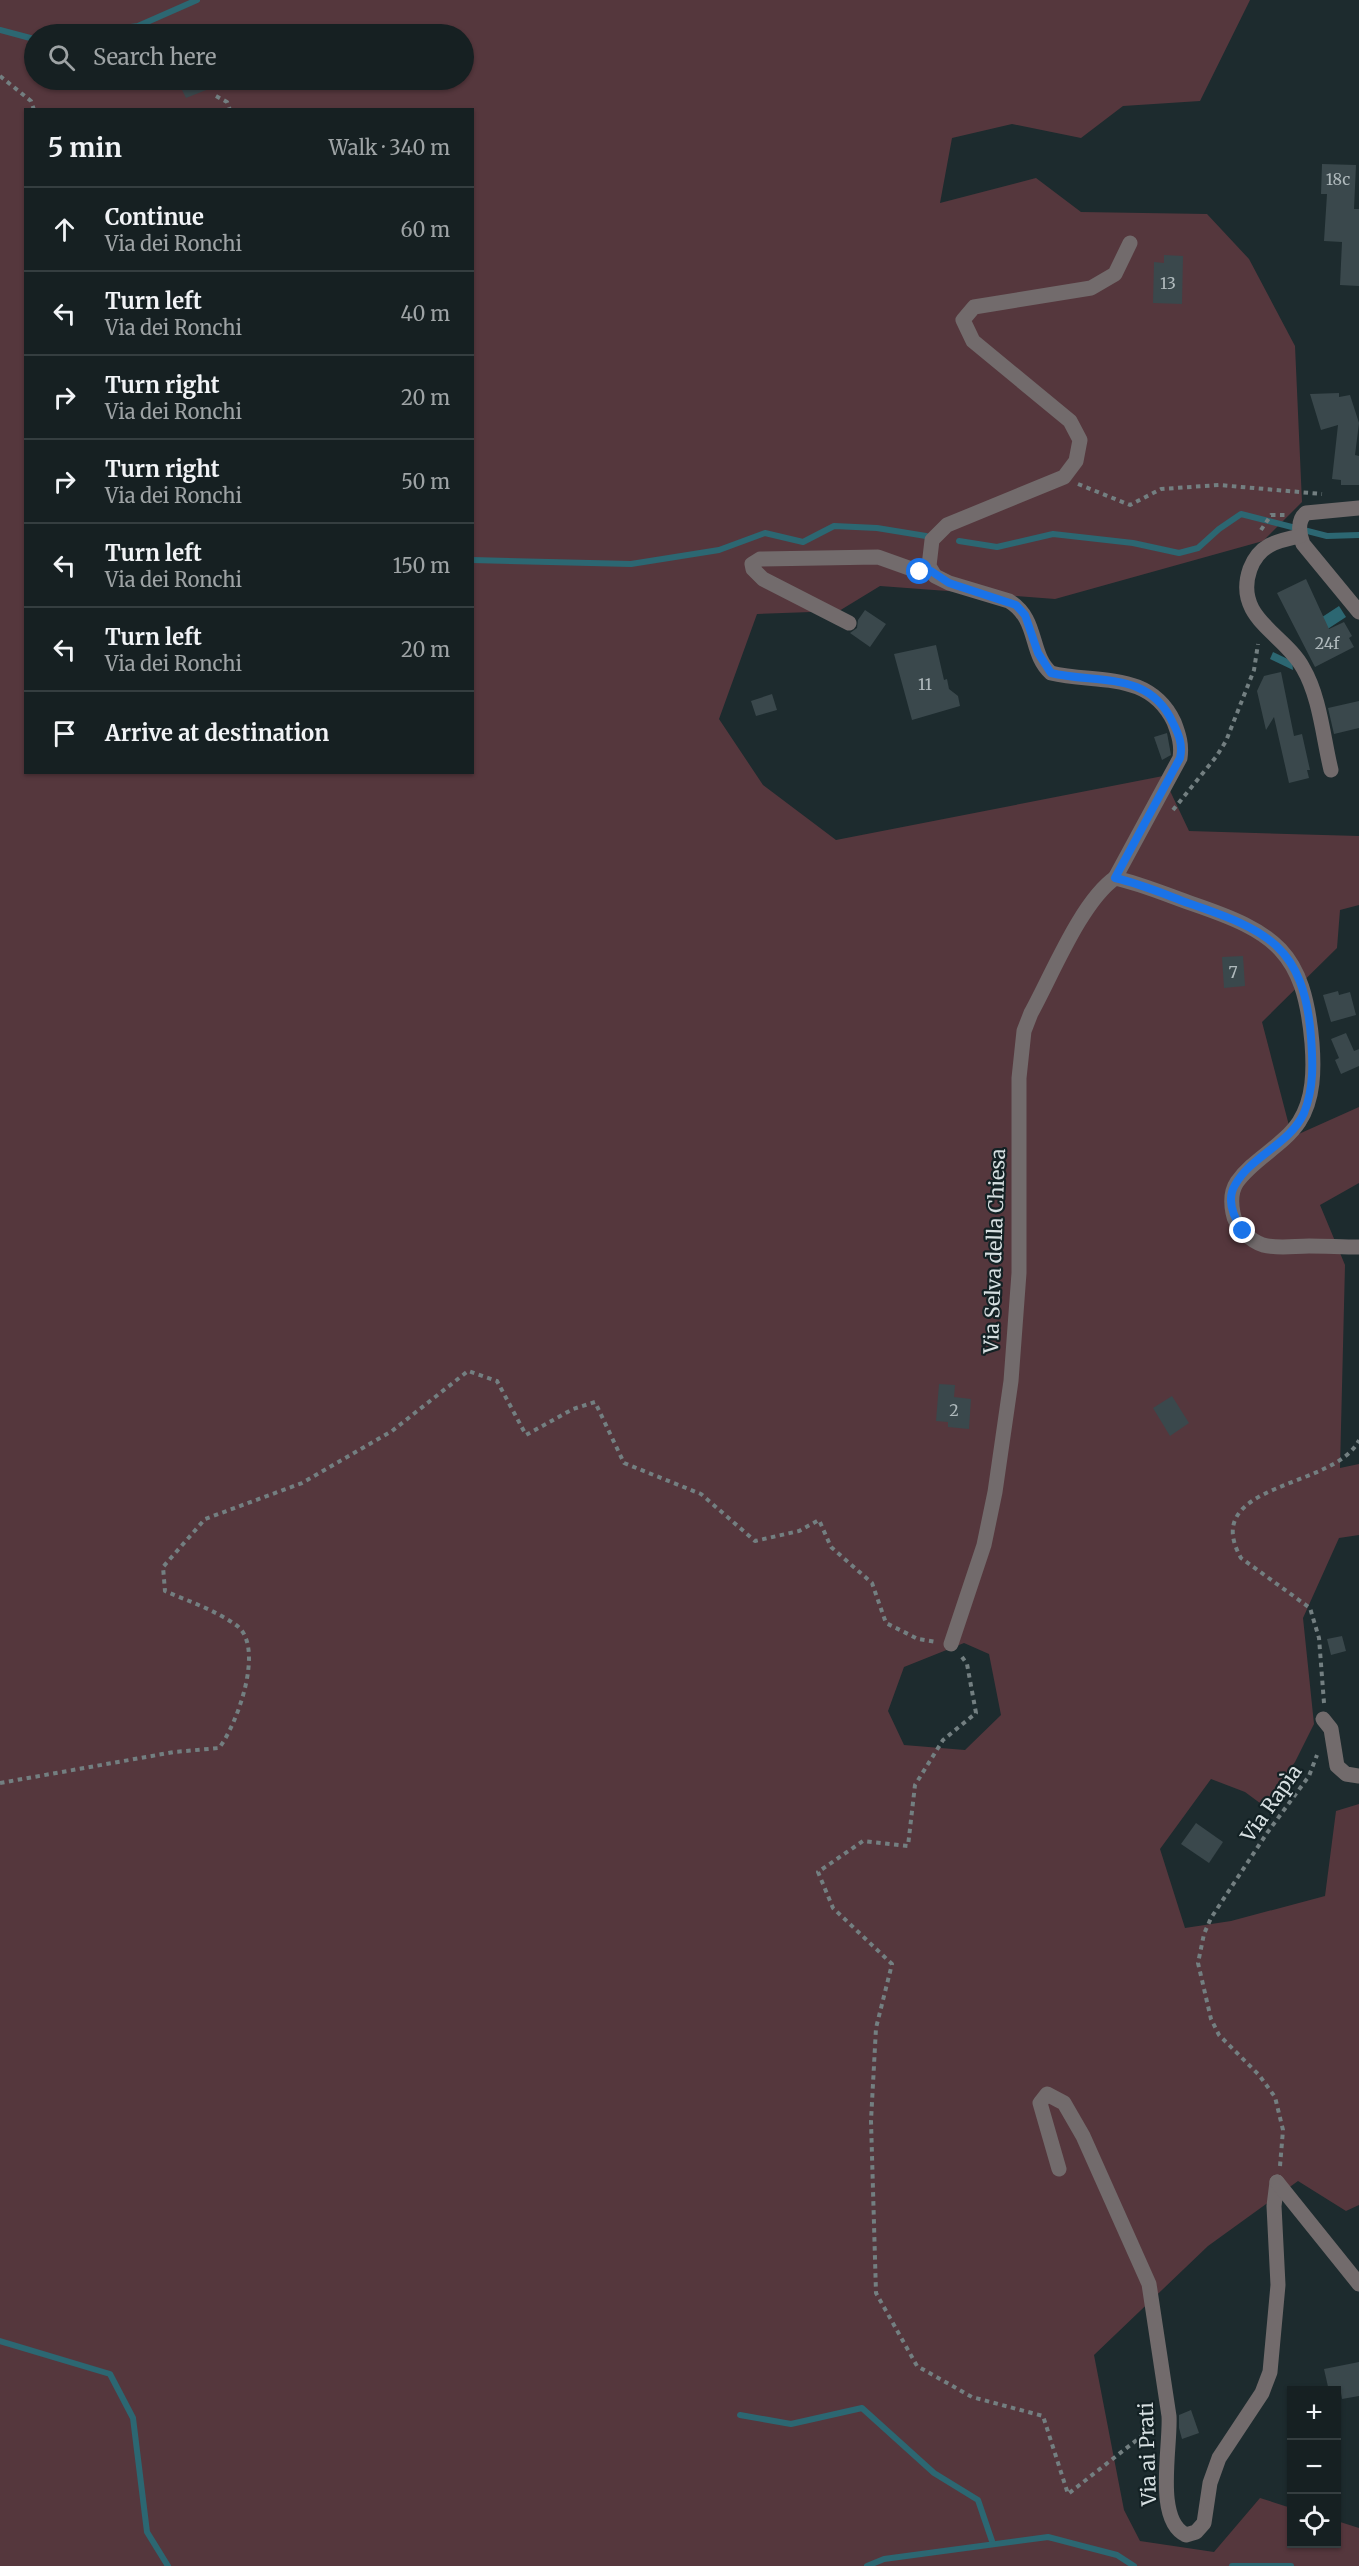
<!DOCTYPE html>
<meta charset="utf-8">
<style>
:root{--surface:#162022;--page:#1f282a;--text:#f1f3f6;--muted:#9ea3a5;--line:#353e40}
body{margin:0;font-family:Merriweather,serif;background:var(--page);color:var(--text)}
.controls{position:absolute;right:18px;bottom:18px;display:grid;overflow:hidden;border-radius:0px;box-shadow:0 2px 4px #0004}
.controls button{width:54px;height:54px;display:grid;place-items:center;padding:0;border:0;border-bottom:2px solid var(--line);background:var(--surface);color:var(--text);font:30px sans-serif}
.stop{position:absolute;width:18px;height:18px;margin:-14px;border:4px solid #1a73e8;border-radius:50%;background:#fff}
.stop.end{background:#1a73e8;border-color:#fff;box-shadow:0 2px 6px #0008}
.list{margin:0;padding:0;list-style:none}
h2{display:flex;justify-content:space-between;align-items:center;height:78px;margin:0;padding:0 24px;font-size:26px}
h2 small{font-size:20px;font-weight:400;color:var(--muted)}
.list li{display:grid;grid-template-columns:39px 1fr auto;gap:18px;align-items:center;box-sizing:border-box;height:84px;padding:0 24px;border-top:2px solid var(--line)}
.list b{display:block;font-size:22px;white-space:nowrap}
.list p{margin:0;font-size:20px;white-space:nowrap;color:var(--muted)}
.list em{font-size:20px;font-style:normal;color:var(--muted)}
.icon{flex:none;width:33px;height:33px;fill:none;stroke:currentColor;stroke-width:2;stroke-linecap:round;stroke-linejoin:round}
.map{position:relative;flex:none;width:1359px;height:2566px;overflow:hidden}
.search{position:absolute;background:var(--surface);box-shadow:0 2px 4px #0004;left:24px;top:24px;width:450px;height:66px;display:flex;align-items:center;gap:15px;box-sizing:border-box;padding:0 21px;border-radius:33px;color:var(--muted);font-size:22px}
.panel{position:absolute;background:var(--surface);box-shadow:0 2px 4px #0004;left:24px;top:108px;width:450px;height:666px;border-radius:0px}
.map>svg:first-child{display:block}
.green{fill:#55373d;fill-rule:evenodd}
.water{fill:#2c6772}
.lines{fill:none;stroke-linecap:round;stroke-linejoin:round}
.stream{stroke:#2c6772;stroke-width:6}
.building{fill:#3a484c}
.path{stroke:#737f81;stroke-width:4;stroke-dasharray:4.5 4.5;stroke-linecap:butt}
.minor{stroke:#726b6c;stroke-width:15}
.route{stroke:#1a73e8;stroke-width:8}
.labels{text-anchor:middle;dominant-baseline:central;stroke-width:4.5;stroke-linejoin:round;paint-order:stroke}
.number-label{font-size:16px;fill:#afb9bc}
.street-label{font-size:20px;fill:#d6dfe1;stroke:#132124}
</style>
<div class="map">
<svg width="1359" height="2566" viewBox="0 0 1359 2566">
<rect width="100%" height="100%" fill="#1d2b2e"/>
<path class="green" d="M 0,0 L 1250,0 L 1200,101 L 1123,106 L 1081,138 L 1012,124 L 952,138 L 940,203 L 1036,178 L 1081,212 L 1207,214 L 1249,259 L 1295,346 L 1302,502 L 1263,541 L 1055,599 L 880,586 L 839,611 L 757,614 L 719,719 L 763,785 L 836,840 L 1163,776 L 1189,831 L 1359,836 L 1359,905 L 1340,910 L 1337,948 L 1262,1022 L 1292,1137 L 1359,1107 L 1359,1183 L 1320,1205 L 1345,1265 L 1340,1468 L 1359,1464 L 1359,1535 L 1339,1538 L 1303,1618 L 1314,1724 L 1295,1762 L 1264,1806 L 1245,1792 L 1211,1779 L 1160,1849 L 1185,1928 L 1231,1921 L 1325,1896 L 1336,1811 L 1359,1804 L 1359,2205 L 1346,2211 L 1298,2181 L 1208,2246 L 1094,2355 L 1124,2510 L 1140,2541 L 1214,2552 L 1260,2498 L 1291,2508 L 1292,2544 L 1336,2544 L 1337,2521 L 1359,2528 L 1359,2566 L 0,2566 ZM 34,34 L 464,34 L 464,80 L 34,80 ZM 26,110 L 472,110 L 472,772 L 26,772 ZM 964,1643 L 989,1654 L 1001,1715 L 965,1750 L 904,1745 L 888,1711 L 904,1667 Z"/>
<g class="water">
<path d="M 1339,606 L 1346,617 L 1320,634 L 1313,623 Z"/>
<path d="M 1273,652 L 1292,661 L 1293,670 L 1270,659 Z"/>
</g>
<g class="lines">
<g class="stream">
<path d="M 0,30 L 34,39"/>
<path d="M 80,34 L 138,26 L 197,0"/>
<path d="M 959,541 L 997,547 L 1053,534 L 1133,543 L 1179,553 L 1198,548 L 1219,529 L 1241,514 L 1327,536 L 1359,535"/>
<path d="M 472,560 L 631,564 L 719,550 L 765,533 L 803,542 L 834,526 L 877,528 L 926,536"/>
<path d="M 0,2341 L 110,2374 L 133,2418 L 147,2532 L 168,2566"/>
<path d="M 740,2415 L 791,2424 L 862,2408 L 934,2473 L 978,2500 L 993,2544"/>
<path d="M 867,2566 L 884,2559 L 1048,2537 L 1117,2555 L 1134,2566"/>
<path d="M 1232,2566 L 1291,2566"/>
</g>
</g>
<g class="building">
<path d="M 177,80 L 229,80 L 229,81 L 186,98 Z"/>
<path d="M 1322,164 L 1356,165 L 1354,209 L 1359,209 L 1359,286 L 1340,285 L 1342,242 L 1324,241 L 1327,194 L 1321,194 Z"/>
<path d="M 1164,255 L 1183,256 L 1182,304 L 1153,303 L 1154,262 L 1164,263 Z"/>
<path d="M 1339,393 L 1339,397 L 1350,395 L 1359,423 L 1355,455 L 1359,456 L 1359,485 L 1341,485 L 1341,480 L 1332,479 L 1338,425 L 1321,430 L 1310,394 Z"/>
<path d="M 1306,579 L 1329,629 L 1344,622 L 1352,636 L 1349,638 L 1354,647 L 1315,667 L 1277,593 Z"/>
<path d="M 865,610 L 886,624 L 870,647 L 850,633 L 857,628 L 858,620 Z"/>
<path d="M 936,645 L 944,680 L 947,679 L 949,689 L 958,696 L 960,706 L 912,720 L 894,654 Z"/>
<path d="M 1281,672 L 1294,736 L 1302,734 L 1310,770 L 1307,770 L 1309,778 L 1289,783 L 1274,717 L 1266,730 L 1257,691 L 1264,676 Z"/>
<path d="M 772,694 L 777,710 L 756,716 L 751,701 Z"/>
<path d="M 1359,701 L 1359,728 L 1334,734 L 1328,708 Z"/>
<path d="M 1167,733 L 1171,755 L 1162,760 L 1154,737 Z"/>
<path d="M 1243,956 L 1245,986 L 1224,988 L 1222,957 Z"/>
<path d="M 1338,991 L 1339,995 L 1350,992 L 1356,1015 L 1331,1022 L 1323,995 Z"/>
<path d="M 1346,1033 L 1354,1051 L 1359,1049 L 1359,1066 L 1341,1074 L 1335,1060 L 1339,1058 L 1331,1039 Z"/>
<path d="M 939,1384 L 955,1385 L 954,1397 L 971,1399 L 969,1429 L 948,1427 L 948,1422 L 936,1421 Z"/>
<path d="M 1172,1396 L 1189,1423 L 1170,1436 L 1153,1408 Z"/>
<path d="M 1342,1636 L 1346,1651 L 1331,1655 L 1327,1639 Z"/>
<path d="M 1196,1823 L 1223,1842 L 1209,1863 L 1181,1844 Z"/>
<path d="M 1359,2362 L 1359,2396 L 1342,2399 L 1341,2393 L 1329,2391 L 1324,2369 Z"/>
<path d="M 1191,2410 L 1199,2433 L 1182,2439 L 1179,2428 L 1179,2415 Z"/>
</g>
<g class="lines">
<g class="path">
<path d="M 0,76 L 31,101 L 34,110"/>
<path d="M 216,96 L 227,102 L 230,110"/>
<path d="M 1078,484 L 1130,505 L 1161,489 L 1219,485 L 1322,494"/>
<path d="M 1261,530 L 1271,515 L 1285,515"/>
<path d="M 1173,810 L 1216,757 L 1226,741 L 1254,670 L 1258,644"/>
<path d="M 962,1657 L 967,1664 L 976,1713 L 943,1740 L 915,1785 L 908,1846 L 863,1841 L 818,1872 L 833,1908 L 892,1964 L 876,2028 L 871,2121 L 876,2293 L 917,2366 L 972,2397 L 1043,2416 L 1068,2494 L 1152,2428"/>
<path d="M 1324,1703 L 1319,1638 L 1310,1608 L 1241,1558 C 1198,1482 1336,1489 1359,1440"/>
<path d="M 0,1783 L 174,1752 L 219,1748 C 237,1725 266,1646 236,1625 C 215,1610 188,1601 165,1591 L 163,1567 L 205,1519 L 302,1483 L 392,1431 L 468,1371 L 497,1381 L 526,1435 L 573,1409 L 595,1402 L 624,1463 L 701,1494 L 755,1541 L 799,1531 L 819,1520 L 831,1547 L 872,1583 L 886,1623 L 918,1639 L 936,1642"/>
<path d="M 1280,2166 L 1283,2130 L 1275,2097 L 1259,2075 L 1219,2035 L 1211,2019 L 1198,1963 L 1204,1934 L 1211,1918 L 1267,1833 L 1309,1776 L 1317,1755"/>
</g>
<g class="minor">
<path d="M 1130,243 L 1115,274 L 1091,288 L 974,307 L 963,320 L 973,341 L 1070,421 L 1080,440 L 1076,461 L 1064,477 L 947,525 L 932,540 L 929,566 L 935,576 L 949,583 L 1009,601 C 1039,619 1029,654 1051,673 C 1097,684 1149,670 1174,722 C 1179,735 1182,745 1180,758 L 1115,878 C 1142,884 1167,895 1193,904 C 1275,932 1304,951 1312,1043 C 1314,1069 1314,1099 1299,1122 C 1283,1146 1253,1159 1237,1182 C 1231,1191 1231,1203 1233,1213 C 1235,1227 1251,1241 1263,1245 C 1278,1249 1294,1246 1309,1246 C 1326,1246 1342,1247 1359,1247"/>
<path d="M 1359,508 L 1306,513 C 1297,520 1299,534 1303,544 L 1359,612"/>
<path d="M 1300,536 C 1276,541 1259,545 1250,569 C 1233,618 1285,634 1303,668 C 1320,697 1323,737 1331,770"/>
<path d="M 849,623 L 763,579 L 753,569 L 752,564 L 760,559 L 878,557 L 920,572 L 931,571"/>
<path d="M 951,1644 L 984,1545 L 995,1492 L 1011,1381 L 1019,1273 L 1019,1078 L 1024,1031 L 1031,1013 C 1052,975 1081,902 1115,878"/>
<path d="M 1323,1719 L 1331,1729 L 1337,1766 L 1346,1774 L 1359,1776"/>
<path d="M 1059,2169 L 1040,2103 L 1047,2094 L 1064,2103 L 1083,2136 L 1149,2284 L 1169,2416 C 1171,2446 1154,2520 1186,2535 L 1196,2532 L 1204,2523 L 1210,2483 L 1219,2458 L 1262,2393 L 1270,2372 L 1278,2285 L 1274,2206 L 1277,2182"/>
<path d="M 1277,2182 L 1359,2284"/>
</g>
</g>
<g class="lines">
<path class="route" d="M 920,572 L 931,571 L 949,583 L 1016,605 L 1025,615 L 1038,653 L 1051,673 C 1097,684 1149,670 1173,723 C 1179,735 1183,745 1180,758 L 1115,878 C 1141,884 1164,894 1188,903 C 1267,930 1304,946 1311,1037 C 1313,1063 1314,1088 1304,1113 C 1290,1144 1251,1156 1235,1185 C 1226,1200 1234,1218 1243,1231"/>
</g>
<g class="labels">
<g class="number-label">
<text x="1338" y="179">18c</text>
<text x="1168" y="283">13</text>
<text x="1327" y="643">24f</text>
<text x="925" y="684">11</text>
<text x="1233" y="972">7</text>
<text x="954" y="1410">2</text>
</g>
<g class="street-label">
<text transform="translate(994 1251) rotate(-88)">Via Selva della Chiesa</text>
<text transform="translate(1271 1803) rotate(-55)">Via Rapìa</text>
<text transform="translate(1147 2454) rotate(-92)">Via ai Prati</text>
</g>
</g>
</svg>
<div class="controls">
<button>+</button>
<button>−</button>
<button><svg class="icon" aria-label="locate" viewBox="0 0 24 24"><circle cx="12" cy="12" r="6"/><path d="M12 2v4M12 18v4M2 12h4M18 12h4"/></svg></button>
</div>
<div class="stop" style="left:920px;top:572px"></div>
<div class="stop end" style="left:1243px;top:1231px"></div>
<div class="search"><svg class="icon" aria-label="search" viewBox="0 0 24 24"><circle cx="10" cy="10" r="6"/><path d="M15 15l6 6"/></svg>Search here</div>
<section class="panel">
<h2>5 min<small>Walk · 340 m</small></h2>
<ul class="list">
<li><svg class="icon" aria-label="ahead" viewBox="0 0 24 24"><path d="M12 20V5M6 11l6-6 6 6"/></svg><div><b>Continue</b><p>Via dei Ronchi</p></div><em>60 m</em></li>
<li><svg class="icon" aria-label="left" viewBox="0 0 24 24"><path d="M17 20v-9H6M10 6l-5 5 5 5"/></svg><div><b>Turn left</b><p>Via dei Ronchi</p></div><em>40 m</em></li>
<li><svg class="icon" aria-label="right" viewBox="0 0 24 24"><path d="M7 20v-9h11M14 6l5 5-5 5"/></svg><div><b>Turn right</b><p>Via dei Ronchi</p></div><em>20 m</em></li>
<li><svg class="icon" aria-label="right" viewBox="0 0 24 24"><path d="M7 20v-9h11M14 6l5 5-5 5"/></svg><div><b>Turn right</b><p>Via dei Ronchi</p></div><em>50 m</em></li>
<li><svg class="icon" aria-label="left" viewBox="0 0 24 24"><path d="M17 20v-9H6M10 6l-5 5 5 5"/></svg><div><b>Turn left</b><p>Via dei Ronchi</p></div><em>150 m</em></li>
<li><svg class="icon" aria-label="left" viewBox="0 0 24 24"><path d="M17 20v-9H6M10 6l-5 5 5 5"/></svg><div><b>Turn left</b><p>Via dei Ronchi</p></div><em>20 m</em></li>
<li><svg class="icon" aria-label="arrive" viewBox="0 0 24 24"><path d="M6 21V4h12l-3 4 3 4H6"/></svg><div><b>Arrive at destination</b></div></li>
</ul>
</section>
</div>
